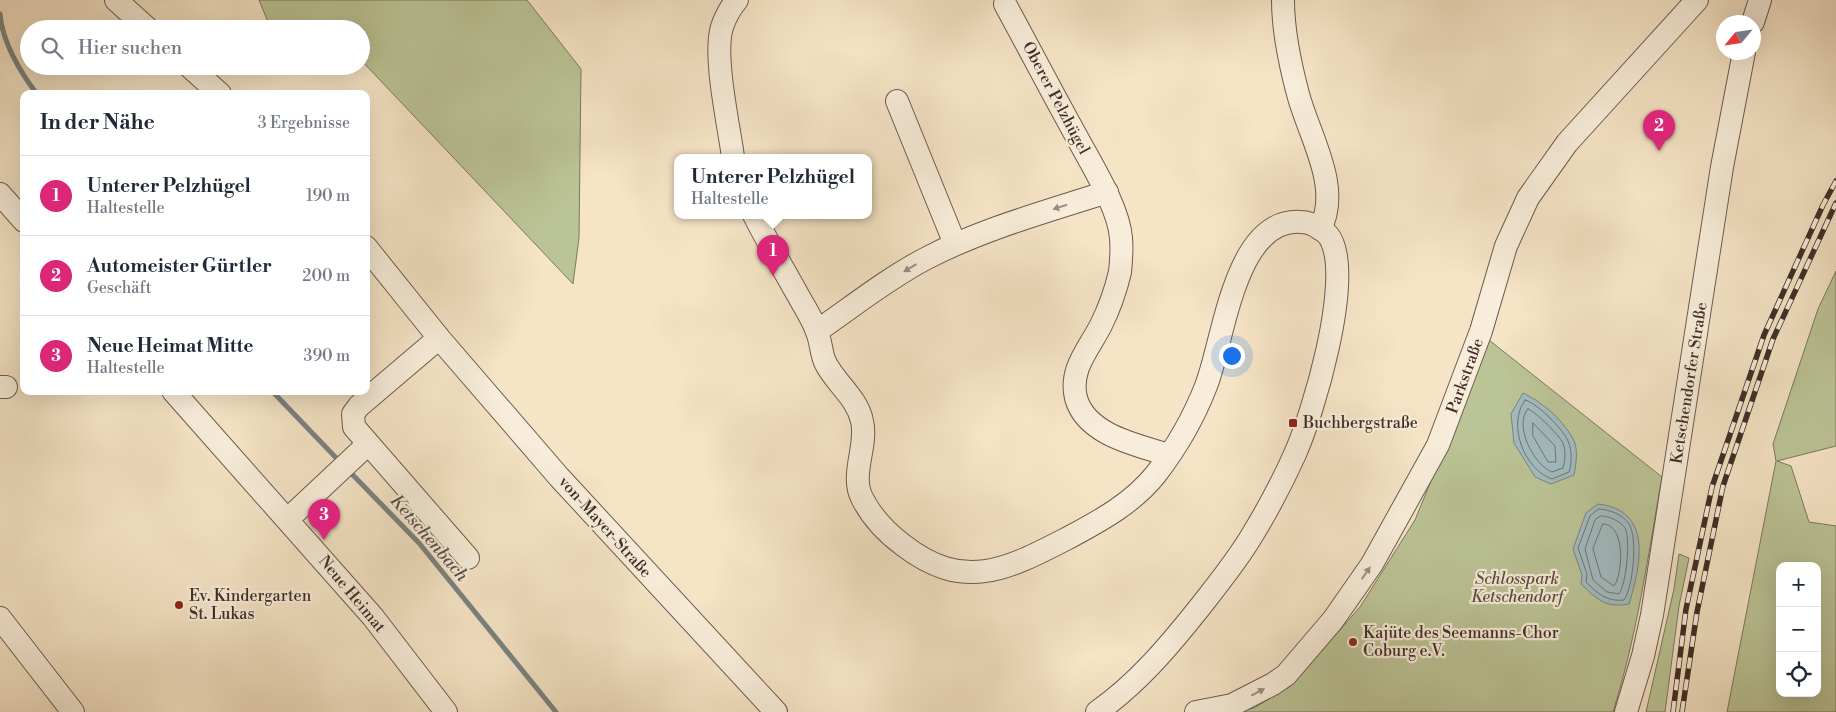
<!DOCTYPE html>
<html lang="de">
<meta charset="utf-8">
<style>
:root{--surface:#fff;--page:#f6f6f7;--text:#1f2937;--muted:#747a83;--line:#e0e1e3;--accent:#db2777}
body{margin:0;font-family:"Libre Bodoni",serif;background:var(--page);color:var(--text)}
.controls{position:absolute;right:15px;bottom:15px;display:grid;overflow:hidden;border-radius:10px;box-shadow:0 5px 20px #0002}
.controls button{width:45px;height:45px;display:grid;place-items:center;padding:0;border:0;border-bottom:1px solid var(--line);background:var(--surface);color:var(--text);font:25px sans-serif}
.compass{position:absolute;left:1716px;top:15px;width:45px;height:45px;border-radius:50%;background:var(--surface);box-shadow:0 5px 20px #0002;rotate:241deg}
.you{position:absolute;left:1231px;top:355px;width:18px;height:18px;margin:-12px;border:4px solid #fff;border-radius:50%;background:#1a73e8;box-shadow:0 0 0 8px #1a73e833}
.badge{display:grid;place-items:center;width:32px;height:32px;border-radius:50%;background:var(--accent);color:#fff;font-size:16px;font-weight:700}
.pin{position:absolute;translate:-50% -41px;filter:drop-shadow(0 1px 2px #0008)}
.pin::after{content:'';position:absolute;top:26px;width:18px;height:15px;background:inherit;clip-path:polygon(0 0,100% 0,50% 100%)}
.popup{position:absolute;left:674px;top:154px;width:198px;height:65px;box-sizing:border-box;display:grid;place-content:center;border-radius:10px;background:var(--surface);filter:drop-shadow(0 1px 4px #0005);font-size:16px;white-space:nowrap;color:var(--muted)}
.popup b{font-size:19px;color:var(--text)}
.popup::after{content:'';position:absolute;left:50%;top:100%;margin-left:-10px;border:10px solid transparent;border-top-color:var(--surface)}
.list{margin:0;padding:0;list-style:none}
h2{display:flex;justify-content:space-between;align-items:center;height:65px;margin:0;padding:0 20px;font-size:21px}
h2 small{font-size:16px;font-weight:400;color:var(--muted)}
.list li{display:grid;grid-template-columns:32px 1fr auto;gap:15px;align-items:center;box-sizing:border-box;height:80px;padding:0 20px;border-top:1px solid var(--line)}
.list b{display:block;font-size:19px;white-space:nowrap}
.list p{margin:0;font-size:16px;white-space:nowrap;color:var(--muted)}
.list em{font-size:16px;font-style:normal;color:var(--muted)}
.icon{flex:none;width:28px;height:28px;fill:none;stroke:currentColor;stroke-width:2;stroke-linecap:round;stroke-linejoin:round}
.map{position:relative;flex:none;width:1836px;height:712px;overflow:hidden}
.search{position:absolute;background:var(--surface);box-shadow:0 5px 20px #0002;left:20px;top:20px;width:350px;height:55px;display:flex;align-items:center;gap:12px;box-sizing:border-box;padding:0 18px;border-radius:28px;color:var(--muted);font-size:19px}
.panel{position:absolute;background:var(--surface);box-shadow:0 5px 20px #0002;left:20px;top:90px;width:350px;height:305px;border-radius:10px}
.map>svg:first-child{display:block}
.green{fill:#bbc496;stroke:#7c795e;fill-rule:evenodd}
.water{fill:#a2bbc0;stroke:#7a8383}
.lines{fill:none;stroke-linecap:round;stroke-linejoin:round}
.shore{stroke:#707474;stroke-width:1}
.stream{stroke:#7a8383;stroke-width:5}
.minor-casing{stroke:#6c5c4f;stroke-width:24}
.minor{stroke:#f8edda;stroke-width:22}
.rail-casing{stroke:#3e2e27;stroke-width:5.5}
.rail{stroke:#f8edda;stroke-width:4;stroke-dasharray:11;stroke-linecap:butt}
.oneway{fill:#9b8e80}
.poi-dot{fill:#8f2418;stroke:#f8edda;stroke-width:2}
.labels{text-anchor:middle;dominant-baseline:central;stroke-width:4.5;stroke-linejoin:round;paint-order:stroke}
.street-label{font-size:16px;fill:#3e2e27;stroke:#f8edda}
.poi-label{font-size:16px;fill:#3e2e27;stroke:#f8edda;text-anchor:start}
.park-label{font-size:16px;font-style:italic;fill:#574c3d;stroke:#f8edda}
.water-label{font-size:18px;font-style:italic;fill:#57514d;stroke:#f8edda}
</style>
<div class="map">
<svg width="1836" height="712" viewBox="0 0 1836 712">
<rect width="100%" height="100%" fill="#f5e4c6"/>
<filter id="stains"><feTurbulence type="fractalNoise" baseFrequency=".004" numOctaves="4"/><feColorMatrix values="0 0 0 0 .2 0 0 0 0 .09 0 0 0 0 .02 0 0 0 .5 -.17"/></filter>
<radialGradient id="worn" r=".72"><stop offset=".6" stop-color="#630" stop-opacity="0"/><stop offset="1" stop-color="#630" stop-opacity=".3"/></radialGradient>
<g class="green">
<path d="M 259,0 L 527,0 L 581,69 L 579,238 L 573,284 L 361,60 L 361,29 L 271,29 Z"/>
<path d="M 1836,271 L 1836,446 L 1777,461 L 1791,466 L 1809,522 L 1836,526 L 1836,712 L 1727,712 L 1776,461 L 1773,444 L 1818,309 ZM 1780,566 L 1817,566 L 1817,693 L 1780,693 Z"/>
<path d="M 1489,340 L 1662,477 C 1648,556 1637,636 1613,712 L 1235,712 L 1254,708 L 1292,685 L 1360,607 L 1415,520 Z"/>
<path d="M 1679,554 L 1689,558 L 1679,606 L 1665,712 L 1646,712 L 1674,589 Z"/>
</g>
<g class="water">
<path d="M 1523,393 C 1542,402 1561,418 1572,437 C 1579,447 1576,464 1574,475 L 1551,484 L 1535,477 L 1514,443 L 1511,414 Z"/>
<path d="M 1598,504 C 1653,510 1641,565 1629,604 C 1605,608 1598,600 1581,584 L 1582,575 L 1573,549 L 1586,513 Z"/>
</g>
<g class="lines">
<g class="shore">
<path d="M 1525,400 C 1537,403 1563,429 1568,441 C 1572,450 1572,463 1569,472 L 1552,479 C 1524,469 1507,425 1525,400 Z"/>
<path d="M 1528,409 C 1536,412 1559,435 1563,443 C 1566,451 1565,461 1563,468 L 1552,472 C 1534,465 1513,425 1528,409 Z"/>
<path d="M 1533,423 L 1555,446 L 1556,462 L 1548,462 L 1533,436 Z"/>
<path d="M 1599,509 C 1611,510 1622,514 1629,524 C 1638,537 1633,588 1624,600 C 1607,602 1597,593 1586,582 L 1587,574 L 1578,548 L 1590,516 Z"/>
<path d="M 1601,516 C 1609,516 1620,521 1625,528 C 1631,539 1626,585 1619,594 L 1607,592 L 1593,580 L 1585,549 L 1595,520 Z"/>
<path d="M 1603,524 C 1626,524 1623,574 1614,586 L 1601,577 L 1593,549 Z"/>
</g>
<g class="stream">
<path d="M 0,14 C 2,41 20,72 37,94"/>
<path d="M 272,391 L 341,463"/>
<path d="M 349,471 L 419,543 L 556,712"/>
</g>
<g class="minor-casing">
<g id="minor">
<path d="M 116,0 L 148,29"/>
<path d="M 1283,0 C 1283,31 1290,64 1298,94 C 1309,136 1342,187 1320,229"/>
<path d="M 1005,4 C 1030,50 1054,96 1079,141 C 1093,167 1119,209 1121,238 C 1122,248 1121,262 1120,272 C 1116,289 1109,309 1101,325 C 1089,349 1069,369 1076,398 C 1086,435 1137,445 1169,455"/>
<path d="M 1753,22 L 1760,0"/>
<path d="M 189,66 L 220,94"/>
<path d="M 897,101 L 955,244"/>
<path d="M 733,157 C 729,126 713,56 722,27 C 725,18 731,7 737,0"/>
<path d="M 0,194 L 24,221"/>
<path d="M 754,215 C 768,243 784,270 799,297 C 805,308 813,320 817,332 C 821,341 821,353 825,362 C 835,383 857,397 862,421 C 868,446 850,474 862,498 C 871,516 887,533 903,545 C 964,592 1006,570 1068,538 C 1100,521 1133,503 1156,474 C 1176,448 1194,417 1206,386 C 1224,341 1234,217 1301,222 C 1312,222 1328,231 1332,242 C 1351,285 1314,411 1295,454 C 1282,483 1267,511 1251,537 C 1236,562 1218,584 1200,607 C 1169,646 1138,683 1097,712"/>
<path d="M 366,247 L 439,338 L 559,477 L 776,712"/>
<path d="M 817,331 C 852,307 887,279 925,259 C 982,229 1045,212 1107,192"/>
<path d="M 439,338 L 359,406 L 353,414 L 354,427 L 468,558"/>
<path d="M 0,387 L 6,387"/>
<path d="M 173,391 L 373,617 L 446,712"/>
<path d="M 288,519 L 368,444"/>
<path d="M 0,618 L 73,712"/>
<path d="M 1196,712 L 1232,705 L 1273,684 L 1286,675 L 1333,620 L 1372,564 L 1438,445 L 1481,331 L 1506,246 L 1528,198 L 1567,143 L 1697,0"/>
<path d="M 1626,712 L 1643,656 L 1652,615 L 1722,167 L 1744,52"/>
</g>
</g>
<use href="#minor" class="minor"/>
<g class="rail-casing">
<g id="rail">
<path d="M 1673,712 L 1686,609 L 1712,487 L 1764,335 L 1823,205 L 1836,181"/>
<path d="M 1682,712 L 1697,612 L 1723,486 L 1773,339 L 1836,203"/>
</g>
</g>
<use href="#rail" class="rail"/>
</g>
<defs><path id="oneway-solid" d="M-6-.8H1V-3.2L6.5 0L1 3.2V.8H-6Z" transform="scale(1.25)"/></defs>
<g class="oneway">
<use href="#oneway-solid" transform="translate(1060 207) rotate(163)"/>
<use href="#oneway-solid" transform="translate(910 268) rotate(149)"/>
<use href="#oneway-solid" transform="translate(1366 573) rotate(-55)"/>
<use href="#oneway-solid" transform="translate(1258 692) rotate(-28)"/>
</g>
<g class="poi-dot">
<rect x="1288" y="418" width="10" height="10" rx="2.5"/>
<circle cx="179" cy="605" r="5"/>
<circle cx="1353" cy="642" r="5"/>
</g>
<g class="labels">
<g class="street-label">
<text transform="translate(1056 98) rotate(62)">Oberer Pelzhügel</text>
<text transform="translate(1465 376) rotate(-70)">Parkstraße</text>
<text transform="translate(1689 383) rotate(-81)">Ketschendorfer Straße</text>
<text transform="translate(605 527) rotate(48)">von-Mayer-Straße</text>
<text transform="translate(352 594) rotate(50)">Neue Heimat</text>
</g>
<g class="poi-label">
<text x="1303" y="423">Buchbergstraße</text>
<text x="189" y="596">Ev. Kindergarten<tspan x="189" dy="18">St. Lukas</tspan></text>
<text x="1363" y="633">Kajüte des Seemanns-Chor<tspan x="1363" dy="18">Coburg e.V.</tspan></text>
</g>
<g class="park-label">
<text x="1517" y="579">Schlosspark<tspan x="1517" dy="18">Ketschendorf</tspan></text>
</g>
<g class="water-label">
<text transform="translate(429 538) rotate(49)">Ketschenbach</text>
</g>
</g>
<rect width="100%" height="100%" filter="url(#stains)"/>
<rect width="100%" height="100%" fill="url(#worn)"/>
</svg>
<div class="controls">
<button>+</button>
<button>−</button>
<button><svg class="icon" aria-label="locate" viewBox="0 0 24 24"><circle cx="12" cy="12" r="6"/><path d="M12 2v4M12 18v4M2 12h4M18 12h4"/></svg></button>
</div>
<svg class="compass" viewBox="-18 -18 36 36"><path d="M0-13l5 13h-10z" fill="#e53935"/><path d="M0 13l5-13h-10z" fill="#747a83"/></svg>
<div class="you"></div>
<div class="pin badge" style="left:773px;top:276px">1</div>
<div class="popup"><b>Unterer Pelzhügel</b>Haltestelle</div>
<div class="pin badge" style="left:1659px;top:151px">2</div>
<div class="pin badge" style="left:324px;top:540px">3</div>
<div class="search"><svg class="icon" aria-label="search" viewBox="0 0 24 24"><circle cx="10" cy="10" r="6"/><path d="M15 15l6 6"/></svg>Hier suchen</div>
<section class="panel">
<h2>In der Nähe<small>3 Ergebnisse</small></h2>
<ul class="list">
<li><span class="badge">1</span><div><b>Unterer Pelzhügel</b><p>Haltestelle</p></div><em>190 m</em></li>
<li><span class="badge">2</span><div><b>Automeister Gürtler</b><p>Geschäft</p></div><em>200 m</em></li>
<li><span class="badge">3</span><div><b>Neue Heimat Mitte</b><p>Haltestelle</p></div><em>390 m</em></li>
</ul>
</section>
</div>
